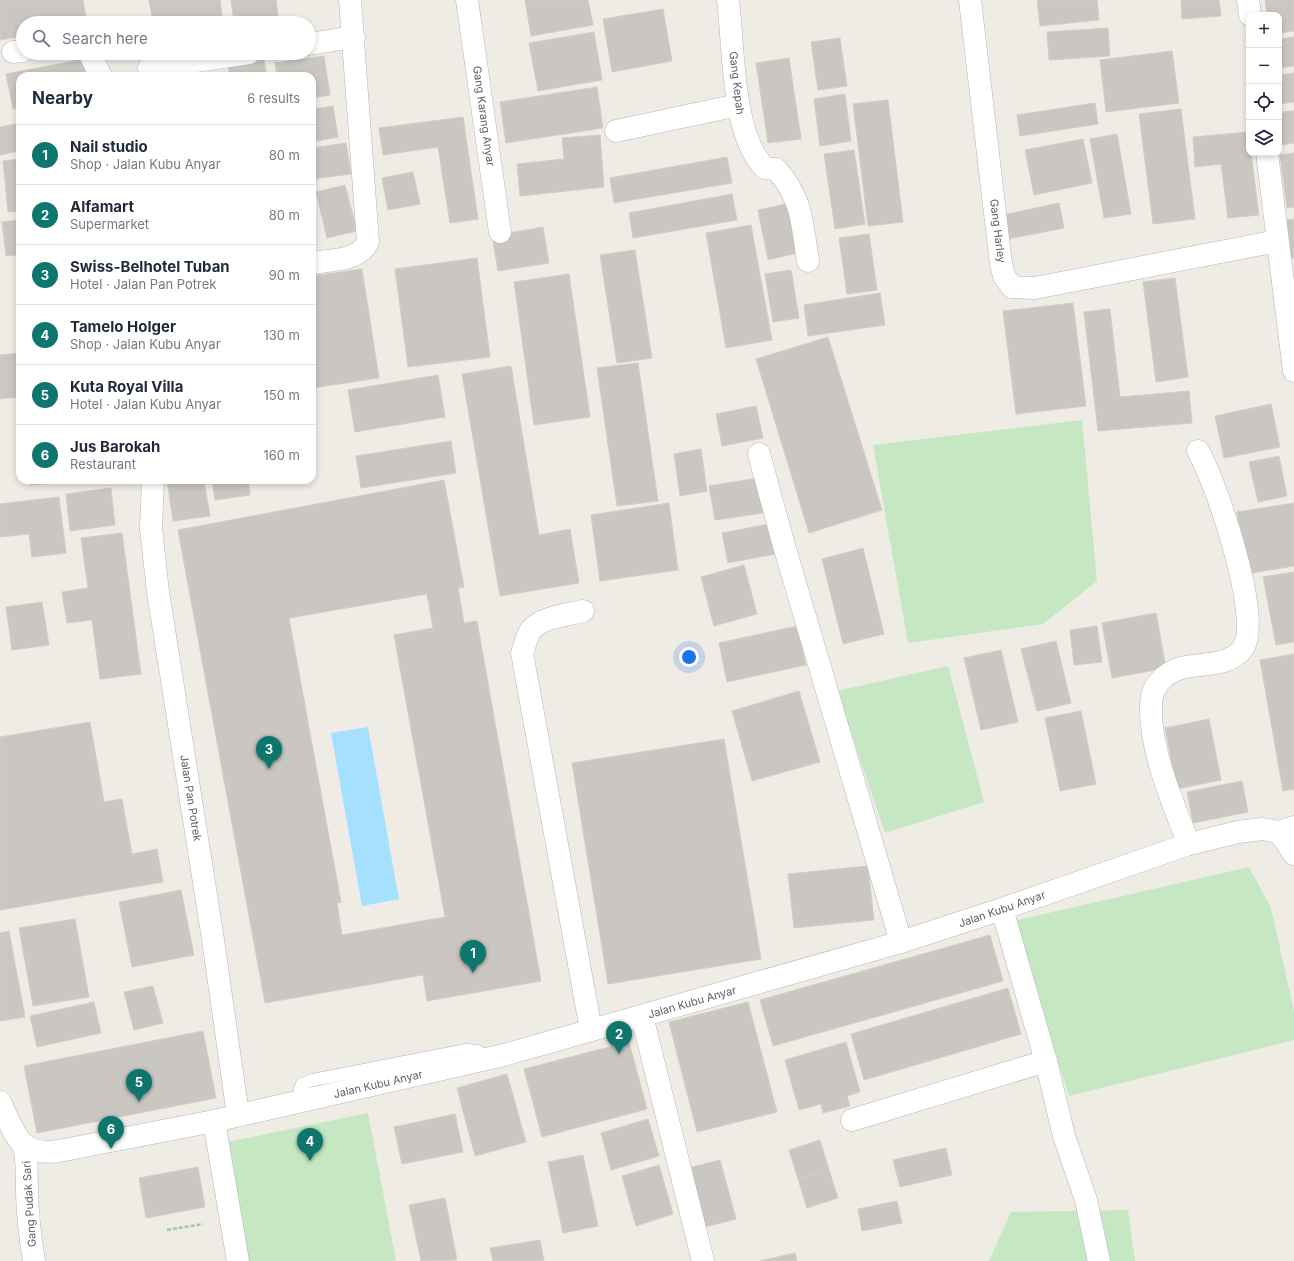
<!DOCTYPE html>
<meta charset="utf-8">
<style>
:root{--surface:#fff;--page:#f2f2f3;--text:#1f2937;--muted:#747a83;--line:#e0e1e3;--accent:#0f766e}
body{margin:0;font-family:Inter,sans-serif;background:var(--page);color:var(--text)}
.controls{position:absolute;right:12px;top:12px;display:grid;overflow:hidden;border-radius:8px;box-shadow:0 2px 6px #0003}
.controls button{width:36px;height:36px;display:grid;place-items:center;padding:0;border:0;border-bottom:1px solid var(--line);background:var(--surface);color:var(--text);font:20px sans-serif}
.you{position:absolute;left:689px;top:657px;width:14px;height:14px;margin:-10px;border:3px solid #fff;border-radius:50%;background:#1a73e8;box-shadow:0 0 0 6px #1a73e833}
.badge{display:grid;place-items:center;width:26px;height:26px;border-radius:50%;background:var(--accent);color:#fff;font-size:13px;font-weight:700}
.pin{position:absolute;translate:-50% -33px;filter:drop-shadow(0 1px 2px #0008)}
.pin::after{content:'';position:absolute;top:21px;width:14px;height:12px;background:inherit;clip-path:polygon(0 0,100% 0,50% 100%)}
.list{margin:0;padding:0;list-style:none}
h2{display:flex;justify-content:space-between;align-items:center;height:52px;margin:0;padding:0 16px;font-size:17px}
h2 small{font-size:13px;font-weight:400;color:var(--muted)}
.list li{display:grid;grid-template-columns:26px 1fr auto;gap:12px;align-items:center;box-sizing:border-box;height:60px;padding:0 16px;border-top:1px solid var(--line)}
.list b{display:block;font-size:15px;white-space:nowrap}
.list p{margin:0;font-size:13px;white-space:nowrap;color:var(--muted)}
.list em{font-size:13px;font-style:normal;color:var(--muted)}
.icon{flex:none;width:22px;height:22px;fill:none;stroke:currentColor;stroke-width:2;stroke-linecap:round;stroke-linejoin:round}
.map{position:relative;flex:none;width:1294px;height:1261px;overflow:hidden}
.search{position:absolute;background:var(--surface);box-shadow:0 2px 6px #0003;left:16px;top:16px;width:300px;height:44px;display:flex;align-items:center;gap:10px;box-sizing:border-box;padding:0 14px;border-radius:22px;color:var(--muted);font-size:15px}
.panel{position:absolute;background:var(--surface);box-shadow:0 2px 6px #0003;left:16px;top:72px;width:300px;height:412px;border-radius:12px}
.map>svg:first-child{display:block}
.green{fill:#c5e7c2}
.water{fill:#a5e1ff}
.building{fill:#cac7c2;stroke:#d4cdc3;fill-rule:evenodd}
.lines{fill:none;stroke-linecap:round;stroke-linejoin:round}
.service-casing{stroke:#b2b6ba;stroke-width:13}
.minor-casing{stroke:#b2b6ba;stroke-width:23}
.tertiary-casing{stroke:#b2b6ba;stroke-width:23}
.path{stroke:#9ccaa4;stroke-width:2.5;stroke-dasharray:4 2;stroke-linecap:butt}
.service{stroke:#fff;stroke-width:12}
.minor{stroke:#fff;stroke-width:22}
.tertiary{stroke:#fff;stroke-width:22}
.labels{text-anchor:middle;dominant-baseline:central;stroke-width:3.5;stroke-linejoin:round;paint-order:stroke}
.street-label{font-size:11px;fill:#5d6165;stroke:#fff}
</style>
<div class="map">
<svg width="1294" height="1261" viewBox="0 0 1294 1261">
<rect width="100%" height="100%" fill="#efece5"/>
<g class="green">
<path d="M 1082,420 L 1097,581 L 1043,624 L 908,643 L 873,445 Z"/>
<path d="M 948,666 L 984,802 L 885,833 L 837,691 Z"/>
<path d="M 1249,867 L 1271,908 L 1294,1011 L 1294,1040 L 1069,1096 L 1014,921 Z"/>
<path d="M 368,1113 L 396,1261 L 239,1261 L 218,1144 Z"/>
<path d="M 1128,1210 L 1135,1261 L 989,1261 L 1011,1212 Z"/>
</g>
<path class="water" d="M 368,727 L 399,899 L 362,906 L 331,733 Z"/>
<g class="building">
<path d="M 0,0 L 83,0 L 87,23 L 23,23 L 23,36 L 0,40 Z"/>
<path d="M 149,0 L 220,0 L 223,23 L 153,23 Z"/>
<path d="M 231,0 L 276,0 L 279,23 L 234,23 Z"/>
<path d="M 525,0 L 588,0 L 593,25 L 531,36 Z"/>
<path d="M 1037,0 L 1097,0 L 1099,20 L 1040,26 Z"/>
<path d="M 1181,0 L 1219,0 L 1221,16 L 1182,19 Z"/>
<path d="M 1265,0 L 1294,0 L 1294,31 L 1279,33 L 1279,15 L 1267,15 Z"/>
<path d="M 663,9 L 672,61 L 612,72 L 603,19 Z"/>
<path d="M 1108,28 L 1110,56 L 1049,60 L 1047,32 Z"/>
<path d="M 594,32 L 602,80 L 538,91 L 529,43 Z"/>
<path d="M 1294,37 L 1294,66 L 1279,68 L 1279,39 Z"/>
<path d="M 840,38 L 847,86 L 818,90 L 811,42 Z"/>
<path d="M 1172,51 L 1179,103 L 1106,112 L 1100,60 Z"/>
<path d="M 324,56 L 330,95 L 312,98 L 312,76 L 277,76 L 275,63 Z"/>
<path d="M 89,58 L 92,76 L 20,76 L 20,108 L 13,109 L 6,74 Z"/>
<path d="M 789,58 L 801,139 L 768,143 L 756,63 Z"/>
<path d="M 264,60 L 267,76 L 230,76 L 228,66 Z"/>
<path d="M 1294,73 L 1294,102 L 1279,104 L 1279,75 Z"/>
<path d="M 597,87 L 603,128 L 506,143 L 500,102 Z"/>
<path d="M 845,94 L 851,141 L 820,146 L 814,99 Z"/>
<path d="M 888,100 L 903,222 L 868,226 L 853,104 Z"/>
<path d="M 1095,103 L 1098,124 L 1020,136 L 1017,115 Z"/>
<path d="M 333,106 L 338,137 L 312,142 L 312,109 Z"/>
<path d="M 1181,109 L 1195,219 L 1153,224 L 1139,114 Z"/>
<path d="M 1294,111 L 1294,143 L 1281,145 L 1279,112 Z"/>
<path d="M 463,117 L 478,219 L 450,223 L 438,147 L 383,155 L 379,128 Z"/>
<path d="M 20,123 L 20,151 L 0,155 L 0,127 Z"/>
<path d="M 1249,132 L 1249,153 L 1251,153 L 1259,215 L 1228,218 L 1221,164 L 1195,167 L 1193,137 Z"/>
<path d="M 1117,134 L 1131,214 L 1104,218 L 1090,139 Z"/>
<path d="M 600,135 L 604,187 L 520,196 L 517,164 L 564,159 L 562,138 Z"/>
<path d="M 1083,139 L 1092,183 L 1034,195 L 1025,150 Z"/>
<path d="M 346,143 L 351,174 L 312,179 L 312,148 Z"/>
<path d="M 854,150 L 865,224 L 835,229 L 824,154 Z"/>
<path d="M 1294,153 L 1294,207 L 1287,208 L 1280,155 Z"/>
<path d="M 727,157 L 732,183 L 614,203 L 610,178 Z"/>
<path d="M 20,159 L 20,211 L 8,212 L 3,161 Z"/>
<path d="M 413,172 L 420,204 L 388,210 L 382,178 Z"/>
<path d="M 345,185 L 357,231 L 327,238 L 316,192 Z"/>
<path d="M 732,194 L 737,220 L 633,238 L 629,213 Z"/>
<path d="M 790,203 L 801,252 L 768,260 L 758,210 Z"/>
<path d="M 1059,203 L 1064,228 L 1008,239 L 1003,215 Z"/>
<path d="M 1294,219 L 1294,258 L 1291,258 L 1286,220 Z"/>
<path d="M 20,220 L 20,288 L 16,255 L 6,256 L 2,222 Z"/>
<path d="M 751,225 L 772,340 L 726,348 L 706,233 Z"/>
<path d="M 543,227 L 549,263 L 498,271 L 492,236 Z"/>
<path d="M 869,234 L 877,290 L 847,294 L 839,238 Z"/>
<path d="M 635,250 L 652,358 L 617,363 L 600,255 Z"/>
<path d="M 477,258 L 490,357 L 408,367 L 395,269 Z"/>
<path d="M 362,269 L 379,378 L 312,388 L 312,276 Z"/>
<path d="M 791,270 L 799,318 L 773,322 L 765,274 Z"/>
<path d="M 569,274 L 590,417 L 534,425 L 514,282 Z"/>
<path d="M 1175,278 L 1188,377 L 1156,382 L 1143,282 Z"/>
<path d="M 880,293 L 885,325 L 808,336 L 804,305 Z"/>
<path d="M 1073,303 L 1086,406 L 1016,414 L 1003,311 Z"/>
<path d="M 1110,309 L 1120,397 L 1189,391 L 1192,423 L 1098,431 L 1084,312 Z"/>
<path d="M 828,337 L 882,510 L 809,533 L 756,359 Z"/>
<path d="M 20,353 L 20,397 L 0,399 L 0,355 Z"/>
<path d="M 638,363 L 658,501 L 617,506 L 597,368 Z"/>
<path d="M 511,366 L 539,535 L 570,529 L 579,583 L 500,596 L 462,374 Z"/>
<path d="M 438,375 L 445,417 L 355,432 L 348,390 Z"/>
<path d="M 1271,404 L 1280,447 L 1224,458 L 1215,416 Z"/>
<path d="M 756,406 L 763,438 L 722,446 L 716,414 Z"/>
<path d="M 451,441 L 456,473 L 361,488 L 356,456 Z"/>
<path d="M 701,449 L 707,491 L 680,496 L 674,454 Z"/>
<path d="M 1279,456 L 1287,496 L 1258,502 L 1249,462 Z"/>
<path d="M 758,478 L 763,513 L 715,520 L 709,486 Z"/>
<path d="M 31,480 L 75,480 L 31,485 Z"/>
<path d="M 167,480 L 204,480 L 210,516 L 173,521 Z"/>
<path d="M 212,480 L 248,480 L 250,495 L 215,500 Z"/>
<path d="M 444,480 L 464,587 L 458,588 L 464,623 L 477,621 L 541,981 L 427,1001 L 423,975 L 265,1003 L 178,530 ZM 427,594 L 433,628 L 394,635 L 445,917 L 342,935 L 337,903 L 341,902 L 289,618 Z"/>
<path d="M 111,488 L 115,525 L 70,531 L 66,494 Z"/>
<path d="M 59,497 L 66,553 L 32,557 L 29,534 L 0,537 L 0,504 Z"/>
<path d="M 669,503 L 678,570 L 600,581 L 591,515 Z"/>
<path d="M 1294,503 L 1294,566 L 1246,574 L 1237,512 Z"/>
<path d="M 769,524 L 775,554 L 728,563 L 722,533 Z"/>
<path d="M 122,533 L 141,674 L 100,679 L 92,620 L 67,623 L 62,592 L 88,588 L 81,538 Z"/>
<path d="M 863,548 L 884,634 L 843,644 L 822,559 Z"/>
<path d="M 744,565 L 757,614 L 714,626 L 701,577 Z"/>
<path d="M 1294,572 L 1294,642 L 1276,645 L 1263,577 Z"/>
<path d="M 42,602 L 49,645 L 12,650 L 6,607 Z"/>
<path d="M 1156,613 L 1166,668 L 1112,678 L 1102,623 Z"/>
<path d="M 797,626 L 806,665 L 727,682 L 719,643 Z"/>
<path d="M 1097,626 L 1102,662 L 1074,665 L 1070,630 Z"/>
<path d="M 1056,641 L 1071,703 L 1037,711 L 1021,649 Z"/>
<path d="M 1001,650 L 1018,722 L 981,730 L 964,658 Z"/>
<path d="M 1294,654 L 1294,789 L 1283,791 L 1260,660 Z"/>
<path d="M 799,691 L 820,762 L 752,781 L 732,711 Z"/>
<path d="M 1081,711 L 1096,784 L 1060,791 L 1045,718 Z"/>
<path d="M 1209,719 L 1221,780 L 1177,789 L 1165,728 Z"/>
<path d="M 90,722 L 104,802 L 122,799 L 132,854 L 157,849 L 163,882 L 0,910 L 0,737 Z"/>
<path d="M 724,739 L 761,959 L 608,984 L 572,763 Z"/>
<path d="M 1242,781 L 1248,812 L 1193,823 L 1187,792 Z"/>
<path d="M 868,866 L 874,920 L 794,928 L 788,874 Z"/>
<path d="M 181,890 L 194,955 L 132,967 L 119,902 Z"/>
<path d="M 75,919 L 89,997 L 33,1006 L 19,928 Z"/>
<path d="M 9,931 L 25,1017 L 0,1021 L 0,933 Z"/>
<path d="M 990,935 L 1003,981 L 773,1046 L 760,1000 Z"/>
<path d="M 153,986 L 163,1023 L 134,1030 L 124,992 Z"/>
<path d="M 1008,988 L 1021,1034 L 864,1080 L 851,1034 Z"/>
<path d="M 94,1002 L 101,1033 L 37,1047 L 30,1016 Z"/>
<path d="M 748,1002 L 777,1112 L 697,1132 L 669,1022 Z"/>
<path d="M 203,1031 L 216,1098 L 37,1133 L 24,1066 Z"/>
<path d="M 629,1042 L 647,1109 L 542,1137 L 524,1069 Z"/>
<path d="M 846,1042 L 860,1092 L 847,1096 L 850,1106 L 823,1113 L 821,1104 L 799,1110 L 785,1060 Z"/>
<path d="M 507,1074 L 526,1142 L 475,1156 L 457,1088 Z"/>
<path d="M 455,1114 L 463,1152 L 402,1164 L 394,1127 Z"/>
<path d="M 648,1119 L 659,1156 L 611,1170 L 601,1133 Z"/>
<path d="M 820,1140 L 829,1170 L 798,1179 L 789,1150 Z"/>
<path d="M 946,1148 L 952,1175 L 900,1187 L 893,1160 Z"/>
<path d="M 583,1155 L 598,1226 L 563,1233 L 548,1162 Z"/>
<path d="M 720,1160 L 736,1219 L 701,1228 L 684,1169 Z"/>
<path d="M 659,1165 L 673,1214 L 636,1226 L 622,1176 Z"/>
<path d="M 198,1167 L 205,1207 L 146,1218 L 139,1178 Z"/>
<path d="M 829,1170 L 838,1198 L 807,1208 L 798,1179 Z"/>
<path d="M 445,1198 L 457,1260 L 421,1261 L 409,1205 Z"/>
<path d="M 897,1201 L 902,1223 L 862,1231 L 858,1209 Z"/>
<path d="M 540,1240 L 544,1261 L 493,1261 L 490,1248 Z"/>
<path d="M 795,1253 L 797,1261 L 760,1261 Z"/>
</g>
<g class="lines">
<g class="service-casing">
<path id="service" d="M 302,1101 L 300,1089 L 302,1084 L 313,1080 L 466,1050 L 478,1051 L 481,1060"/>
</g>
<g class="minor-casing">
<g id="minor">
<path d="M 467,0 L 500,232"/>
<path d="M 728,0 C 734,46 731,135 765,168 L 776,169 C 803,199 802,224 808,261"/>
<path d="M 970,0 L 1001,264 L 1004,276 L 1012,287 L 1035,288 L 1277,241"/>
<path d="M 1248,0 L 1250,15"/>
<path d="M 309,44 L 354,37"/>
<path d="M 13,52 L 23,51"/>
<path d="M 89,53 L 101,76"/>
<path d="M 149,68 L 249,53"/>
<path d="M 616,131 L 738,105"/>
<path d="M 1267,153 L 1294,371"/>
<path d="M 312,263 C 330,260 359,261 368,242 L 350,0"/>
<path d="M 759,454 L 783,542 L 901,942"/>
<path d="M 153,480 L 151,528 L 158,592 L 212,933 L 238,1115"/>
<path d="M 583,611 C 568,615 541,617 531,630 C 526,637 525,646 522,653 L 591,1030"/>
<path d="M 1279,832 L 1294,827"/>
<path d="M 1189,844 C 1173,805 1145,738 1152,696 C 1155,682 1168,672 1181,668 C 1201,663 1230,667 1243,648 C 1263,620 1216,481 1198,451"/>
<path d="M 1002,909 L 1046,1061 L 1064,1136 L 1086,1200 L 1099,1261"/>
<path d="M 642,1016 L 703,1261"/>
<path d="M 852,1120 L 1046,1061"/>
<path d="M 214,1121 L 238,1261"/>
<path d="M 24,1147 C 28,1163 26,1171 27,1187 C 27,1212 30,1236 34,1261"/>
</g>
</g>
<g class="tertiary-casing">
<path id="tertiary" d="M 0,1102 C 15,1133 18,1157 59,1151 L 214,1121 L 504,1055 L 901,942 L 1002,909 L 1189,844 L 1238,832 L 1262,829 L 1279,832 L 1294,854"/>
</g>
<path class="path" d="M 167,1230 L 203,1224"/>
<use href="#service" class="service"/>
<use href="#minor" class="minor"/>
<use href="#tertiary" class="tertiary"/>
</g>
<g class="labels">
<g class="street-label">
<text transform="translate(737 83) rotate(83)">Gang Kepah</text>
<text transform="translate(484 116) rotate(82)">Gang Karang Anyar</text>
<text transform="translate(998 231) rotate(83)">Gang Harley</text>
<text transform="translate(191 798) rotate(81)">Jalan Pan Potrek</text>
<text transform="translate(1002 909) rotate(-19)">Jalan Kubu Anyar</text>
<text transform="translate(692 1002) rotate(-16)">Jalan Kubu Anyar</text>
<text transform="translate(378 1084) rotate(-13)">Jalan Kubu Anyar</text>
<text transform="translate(29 1204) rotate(-94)">Gang Pudak Sari</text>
</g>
</g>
</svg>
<div class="controls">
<button>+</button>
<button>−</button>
<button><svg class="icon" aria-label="locate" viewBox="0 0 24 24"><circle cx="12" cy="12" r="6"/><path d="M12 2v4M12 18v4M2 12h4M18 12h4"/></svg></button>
<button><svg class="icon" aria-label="layers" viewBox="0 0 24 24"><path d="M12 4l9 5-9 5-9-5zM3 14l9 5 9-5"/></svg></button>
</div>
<div class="you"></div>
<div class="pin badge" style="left:473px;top:973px">1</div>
<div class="pin badge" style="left:619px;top:1054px">2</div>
<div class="pin badge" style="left:269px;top:769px">3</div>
<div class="pin badge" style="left:310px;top:1161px">4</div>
<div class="pin badge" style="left:139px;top:1102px">5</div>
<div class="pin badge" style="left:111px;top:1149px">6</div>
<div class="search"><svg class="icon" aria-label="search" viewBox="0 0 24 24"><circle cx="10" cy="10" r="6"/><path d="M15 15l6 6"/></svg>Search here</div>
<section class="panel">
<h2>Nearby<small>6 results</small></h2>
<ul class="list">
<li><span class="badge">1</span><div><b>Nail studio</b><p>Shop · Jalan Kubu Anyar</p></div><em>80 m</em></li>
<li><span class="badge">2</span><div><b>Alfamart</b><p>Supermarket</p></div><em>80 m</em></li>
<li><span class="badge">3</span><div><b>Swiss-Belhotel Tuban</b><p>Hotel · Jalan Pan Potrek</p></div><em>90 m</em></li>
<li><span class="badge">4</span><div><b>Tamelo Holger</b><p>Shop · Jalan Kubu Anyar</p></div><em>130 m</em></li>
<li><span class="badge">5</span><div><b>Kuta Royal Villa</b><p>Hotel · Jalan Kubu Anyar</p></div><em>150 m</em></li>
<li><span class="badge">6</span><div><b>Jus Barokah</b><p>Restaurant</p></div><em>160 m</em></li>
</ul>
</section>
</div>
